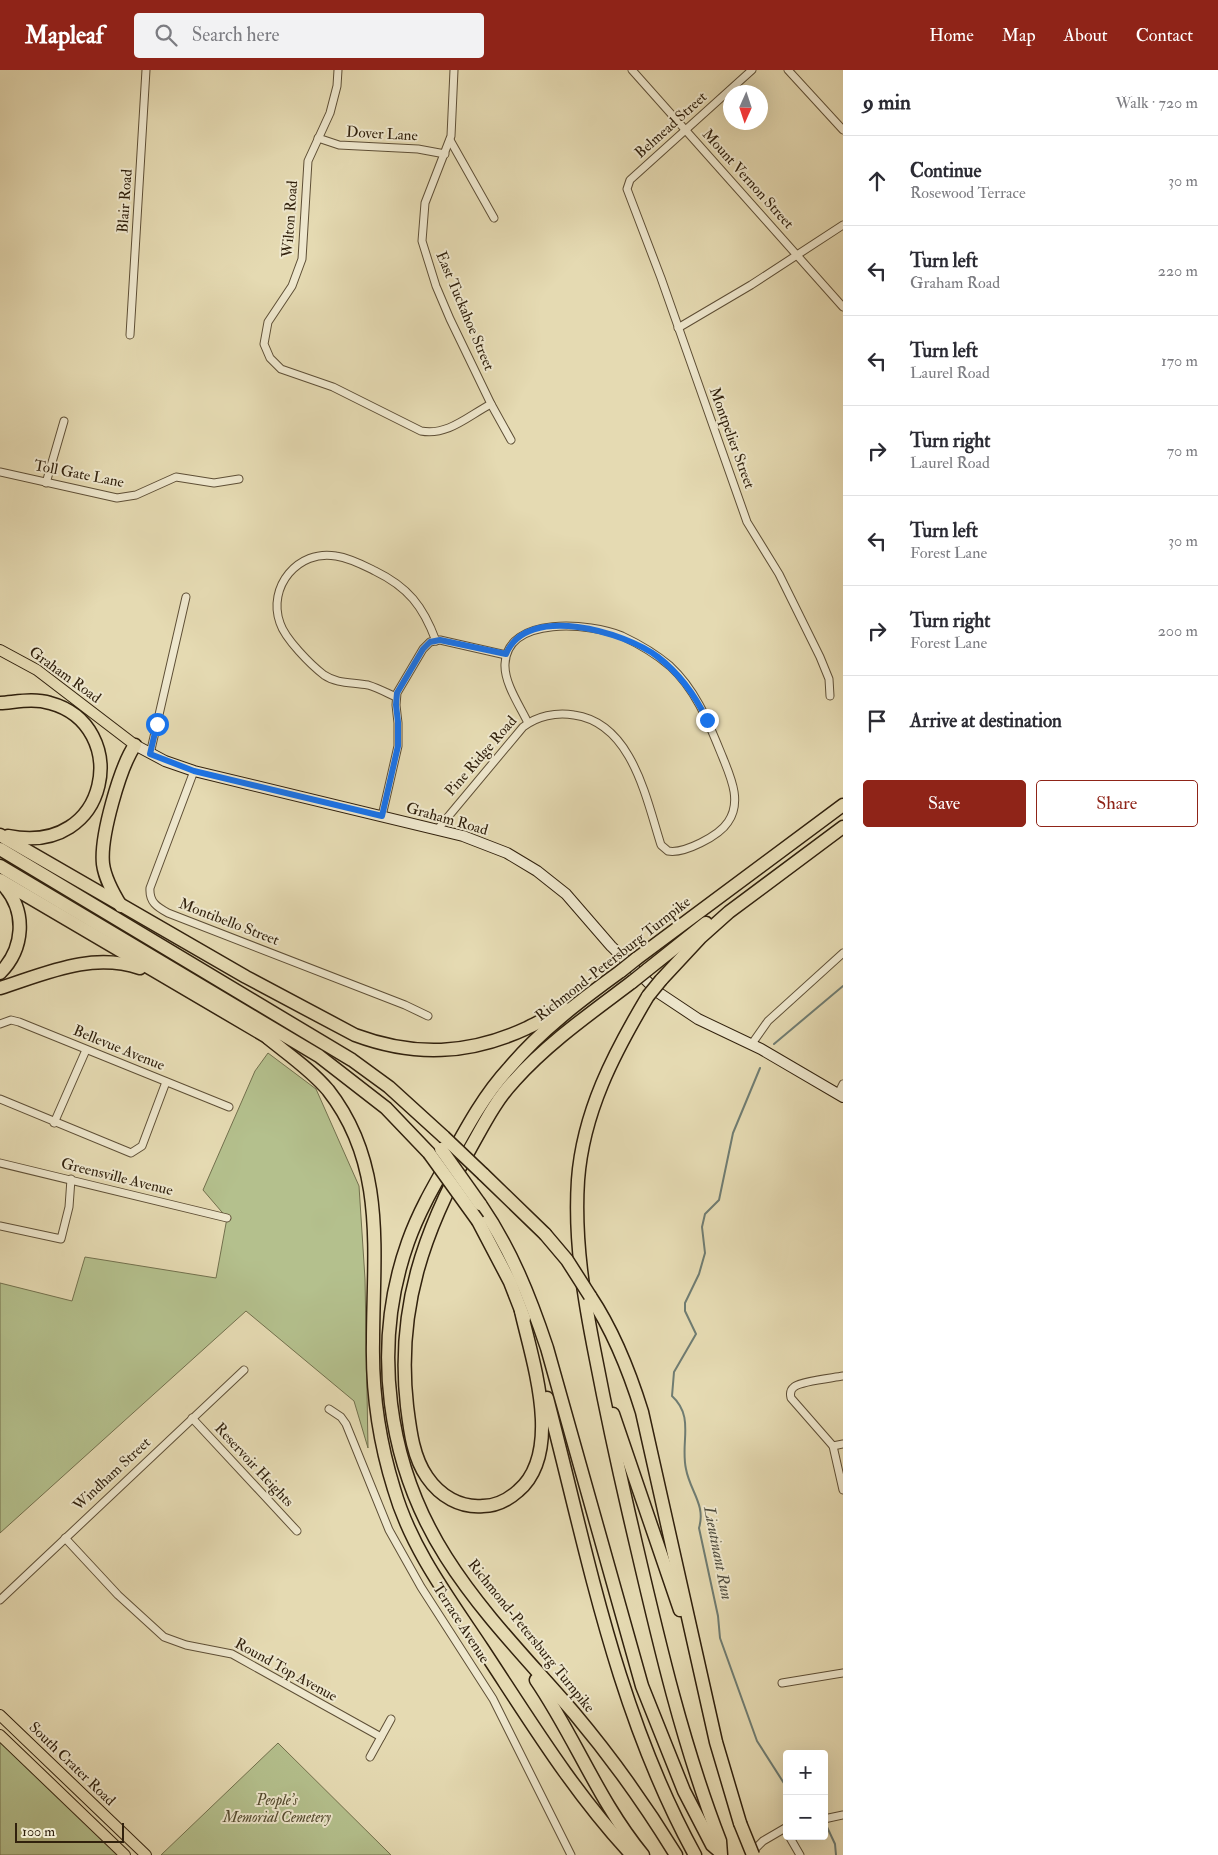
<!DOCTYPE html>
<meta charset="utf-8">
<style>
:root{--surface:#fff;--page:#f2f2f3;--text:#2b2b33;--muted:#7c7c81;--line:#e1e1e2;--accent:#8f2418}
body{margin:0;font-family:"IM FELL Double Pica",serif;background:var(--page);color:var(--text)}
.controls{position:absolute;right:15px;bottom:15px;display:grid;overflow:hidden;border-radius:5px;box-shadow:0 5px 20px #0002}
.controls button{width:45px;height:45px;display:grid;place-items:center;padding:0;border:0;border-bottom:1px solid var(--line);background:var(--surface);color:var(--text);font:25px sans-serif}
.compass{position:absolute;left:723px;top:15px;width:45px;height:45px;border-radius:50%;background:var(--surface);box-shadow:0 5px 20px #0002;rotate:183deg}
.scale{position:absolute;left:15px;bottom:12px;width:109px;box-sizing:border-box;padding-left:5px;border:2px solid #31210d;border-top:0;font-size:14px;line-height:18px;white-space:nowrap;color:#31210d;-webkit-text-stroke:4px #eee7cd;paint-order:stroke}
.stop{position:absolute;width:15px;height:15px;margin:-11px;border:4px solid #1a73e8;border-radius:50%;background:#fff}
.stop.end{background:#1a73e8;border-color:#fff;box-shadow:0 1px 5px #0008}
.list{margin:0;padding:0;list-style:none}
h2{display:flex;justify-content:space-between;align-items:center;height:65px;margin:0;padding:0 20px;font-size:21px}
h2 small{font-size:16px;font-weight:400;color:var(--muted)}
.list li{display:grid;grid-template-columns:32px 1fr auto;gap:15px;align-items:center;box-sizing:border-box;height:90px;padding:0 20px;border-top:1px solid var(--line)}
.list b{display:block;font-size:19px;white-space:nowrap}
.list p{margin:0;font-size:16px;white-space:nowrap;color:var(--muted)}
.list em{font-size:16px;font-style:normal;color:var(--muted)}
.actions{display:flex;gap:10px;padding:15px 20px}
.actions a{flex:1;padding:11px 0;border:1px solid var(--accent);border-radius:5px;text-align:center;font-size:18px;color:var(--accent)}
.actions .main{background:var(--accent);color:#fff}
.icon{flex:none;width:28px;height:28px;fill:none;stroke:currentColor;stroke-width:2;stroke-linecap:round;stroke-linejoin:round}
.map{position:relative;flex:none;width:843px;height:1785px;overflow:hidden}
header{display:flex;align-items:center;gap:30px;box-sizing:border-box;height:70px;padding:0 25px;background:var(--accent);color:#fff}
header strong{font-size:24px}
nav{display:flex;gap:28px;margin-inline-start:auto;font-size:18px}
.search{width:350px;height:45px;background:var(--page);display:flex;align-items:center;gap:12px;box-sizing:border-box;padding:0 18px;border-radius:5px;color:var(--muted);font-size:19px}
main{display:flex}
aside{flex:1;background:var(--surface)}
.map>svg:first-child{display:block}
.green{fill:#b4c08d;stroke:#72704d}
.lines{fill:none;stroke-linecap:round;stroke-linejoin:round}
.stream{stroke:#6f7c72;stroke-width:2}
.street-casing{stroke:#5e4f36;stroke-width:9}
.secondary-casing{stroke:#31210d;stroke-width:12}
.primary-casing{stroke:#31210d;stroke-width:12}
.highway-casing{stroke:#31210d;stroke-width:15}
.street{stroke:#eee7cd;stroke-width:7}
.secondary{stroke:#eee7cd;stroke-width:10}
.primary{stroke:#e5dab2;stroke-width:10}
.highway{stroke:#e5dab2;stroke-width:12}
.highway-bridge-casing{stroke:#31210d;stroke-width:15;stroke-linecap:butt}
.highway-bridge{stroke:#e5dab2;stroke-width:12}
.route{stroke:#1a73e8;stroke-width:6}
.labels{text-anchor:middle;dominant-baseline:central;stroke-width:4;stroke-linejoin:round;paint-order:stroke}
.street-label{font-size:15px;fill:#31210d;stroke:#eee7cd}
.park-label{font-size:15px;font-style:italic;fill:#52492d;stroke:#eee7cd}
.water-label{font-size:16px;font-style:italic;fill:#504e40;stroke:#eee7cd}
</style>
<header>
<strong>Mapleaf</strong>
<div class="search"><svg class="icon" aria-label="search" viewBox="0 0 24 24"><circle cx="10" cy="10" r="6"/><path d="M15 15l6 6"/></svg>Search here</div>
<nav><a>Home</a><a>Map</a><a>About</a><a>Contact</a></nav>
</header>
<main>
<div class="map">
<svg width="843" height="1785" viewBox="0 0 843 1785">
<rect width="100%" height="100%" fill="#e5dab2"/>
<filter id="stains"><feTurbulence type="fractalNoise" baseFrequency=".004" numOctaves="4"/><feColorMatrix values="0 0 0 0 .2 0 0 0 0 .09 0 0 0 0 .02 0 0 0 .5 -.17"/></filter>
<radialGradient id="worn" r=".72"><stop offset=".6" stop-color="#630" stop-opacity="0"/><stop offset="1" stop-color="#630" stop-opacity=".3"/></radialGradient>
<g class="green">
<path d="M 268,983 L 316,1019 L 359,1116 L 365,1209 L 368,1378 L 354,1331 L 246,1241 L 0,1463 L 0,1213 L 72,1231 L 85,1187 L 216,1208 L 227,1148 L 203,1120 L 255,1001 Z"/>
<path d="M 0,1660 L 127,1785 L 0,1785 Z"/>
<path d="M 278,1673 L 391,1785 L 161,1785 Z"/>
</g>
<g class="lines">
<g class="stream">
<path d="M 774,974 L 843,916"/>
<path d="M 760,998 L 733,1063 L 719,1130 L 705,1144 L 702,1157 L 705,1183 L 699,1204 L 685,1233 L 685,1241 L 696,1264 L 674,1302 L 672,1326 C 695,1347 680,1372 686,1399 C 690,1421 706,1435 699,1458 L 718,1546 L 720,1568 L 757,1671 L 787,1718"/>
<path d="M 827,1757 L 835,1774 L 836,1785"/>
</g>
<g class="street-casing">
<g id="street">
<path d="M 338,0 L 337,16 L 330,43 L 308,91 L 302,189 L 292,216 L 268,252 L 264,274 L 270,288 L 281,299 L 333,317 L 421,361 C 448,366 468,346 491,334"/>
<path d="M 454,0 L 451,66 L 425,133 L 422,171 L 436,216 L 450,249 L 491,334 L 511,370"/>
<path d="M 632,0 L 843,237"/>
<path d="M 752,0 L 630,110 L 627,119 L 661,208 L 747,452 L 779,504 L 820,587 L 829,609 L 830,626"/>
<path d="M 788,0 L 843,60"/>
<path d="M 318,68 L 339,75 L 418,79 L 445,84"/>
<path d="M 450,70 L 494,148"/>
<path d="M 678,258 L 751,215 L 843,155"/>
<path d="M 130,265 L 146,0"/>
<path d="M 0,402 L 117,428 L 136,425 L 176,407 L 214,413 L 239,409"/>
<path d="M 46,413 L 64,351"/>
<path d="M 396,627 C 387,623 378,618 368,615 C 353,612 337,614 324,605 C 311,595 285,569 280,553 C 267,517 298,479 336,486 C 350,488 363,495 375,501 C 408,517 423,536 436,571"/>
<path d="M 150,684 L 186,527"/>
<path d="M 194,701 L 150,818 C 149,832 157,837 168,843 L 405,935 L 428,946"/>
<path d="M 382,746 L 398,676 L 398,653 L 396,635 L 397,623 L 423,579 L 430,572 L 440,570 L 506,585"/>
<path d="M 437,760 L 523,657 C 537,646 556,642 574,645 C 632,653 646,728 661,775 L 668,781 C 684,784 719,766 728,752 C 742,732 731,708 723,688 C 709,654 697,621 670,596 C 656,584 639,574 622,566 C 591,553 507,545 505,594 C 504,613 520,636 528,653"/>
<path d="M 0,954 L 11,950 L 19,952 L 229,1037"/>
<path d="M 751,975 L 768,951 L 843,883"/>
<path d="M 838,1024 L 843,1014"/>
<path d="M 0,1029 L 131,1083 L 142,1076 L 166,1012"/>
<path d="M 54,1053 L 86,980"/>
<path d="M 0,1093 L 227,1148"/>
<path d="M 0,1156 L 61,1169 L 69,1137 L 71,1109"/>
<path d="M 843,1306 C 833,1308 801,1311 794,1317 C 790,1320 790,1324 791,1328 L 833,1376 L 843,1374"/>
<path d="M 329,1339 L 341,1347 L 346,1354 L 389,1460 L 421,1517 L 493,1629 L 571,1785"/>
<path d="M 192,1348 L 297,1461"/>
<path d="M 833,1376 L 843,1420"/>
<path d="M 65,1468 L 118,1525 L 164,1567 L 186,1575 L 232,1584 L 381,1667"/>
<path d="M 0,1530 L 244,1300"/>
<path d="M 782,1613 L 843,1603"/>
<path d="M 370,1687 L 391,1649"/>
<path d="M 824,1749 L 843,1745"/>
<path d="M 789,1766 L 800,1785"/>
<path d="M 751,1783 L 763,1771 L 787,1757"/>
</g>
</g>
<g class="secondary-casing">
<path id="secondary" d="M 135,675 L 165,691 L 194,701 L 463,766 L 507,783 L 537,801 L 566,824 L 611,876 L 659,923 L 698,949 L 761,979 L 843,1027"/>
</g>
<g class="primary-casing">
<g id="primary">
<path d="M 0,580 L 37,600 L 135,675"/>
<path d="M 0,1645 L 146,1785"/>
<path d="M 0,1665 L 125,1785"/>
</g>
</g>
<g class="highway-casing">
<g id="highway">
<path d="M 0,633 C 16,632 34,628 50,633 C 132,655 111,787 8,766"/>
<path d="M 0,765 L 246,907 L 355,965 C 414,987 469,985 527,958 C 539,952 552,945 565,939"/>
<path d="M 0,779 L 352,990 L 389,1017 L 444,1067"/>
<path d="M 0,796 L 319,986 L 386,1038 L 429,1083"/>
<path d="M 0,810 L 274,971"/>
<path d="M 121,836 C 113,823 105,809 103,794 C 100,767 120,697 135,675"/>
<path d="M 636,889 L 843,735"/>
<path d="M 647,900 L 706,853"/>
<path d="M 621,901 C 581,930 541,960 509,998 C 485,1024 468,1055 451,1086 C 435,1114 419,1141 408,1172 C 371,1276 387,1394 446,1487 C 482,1544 530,1592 574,1643 C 611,1687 646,1736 676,1785"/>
<path d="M 0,903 C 24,879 27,842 4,816"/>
<path d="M 661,910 L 701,867 L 729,842 L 843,757"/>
<path d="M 0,918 C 47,903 91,882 140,898"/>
<path d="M 648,926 C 614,983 583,1042 578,1110 C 574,1171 584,1229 596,1289 C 606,1341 617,1392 629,1444 C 655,1555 679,1665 720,1771 L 721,1785"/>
<path d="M 268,968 C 289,985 311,1000 328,1020 C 387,1095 373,1183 373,1272 C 372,1322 379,1371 394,1419 C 411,1478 448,1527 482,1578 C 529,1649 573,1722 632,1785"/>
<path d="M 483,1104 L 545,1164"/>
<path d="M 480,1134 C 511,1179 530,1227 547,1278 L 642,1616 L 684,1721 L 712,1775 L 719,1781"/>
<path d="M 478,1151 L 510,1212 L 524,1248"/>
<path d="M 590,1226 C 614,1262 629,1300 642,1342 L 716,1672 L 740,1753"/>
<path d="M 521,1241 C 532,1290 564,1382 518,1421 C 508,1430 496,1436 483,1436 C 460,1438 440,1426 427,1407 C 413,1387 410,1360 407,1336 C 396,1239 424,1160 471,1077 C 484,1054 496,1030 514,1011 C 548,973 591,943 632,912"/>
<path d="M 547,1328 C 588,1485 616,1641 695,1785"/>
<path d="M 613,1344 L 680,1540"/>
<path d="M 536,1610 C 575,1667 599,1732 643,1785"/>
</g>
</g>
<use href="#street" class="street"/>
<use href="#secondary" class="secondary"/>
<use href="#primary" class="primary"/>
<use href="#highway" class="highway"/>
<g class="highway-bridge-casing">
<g id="highway-bridge">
<path d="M 621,901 L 636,889"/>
<path d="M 632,912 L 647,900"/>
<path d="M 648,926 L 661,910"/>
<path d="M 444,1067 L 483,1104"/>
<path d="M 441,1079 L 480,1134"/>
<path d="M 429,1083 L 478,1151"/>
<path d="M 545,1164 L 567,1190 L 590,1226"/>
<path d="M 740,1753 L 753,1785"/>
</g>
</g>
<use href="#highway-bridge" class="highway-bridge"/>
</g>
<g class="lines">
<path class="route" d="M 157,654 L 150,684 L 194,701 L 382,746 L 398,676 L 398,652 L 396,635 L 397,623 L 423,579 L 430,572 L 440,570 L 506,584 C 527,533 625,562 658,587 C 680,604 695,625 707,650"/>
</g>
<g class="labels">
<g class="street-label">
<text transform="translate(671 55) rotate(-42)">Belmead Street</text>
<text transform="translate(382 64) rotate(3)">Dover Lane</text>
<text transform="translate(748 109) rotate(48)">Mount Vernon Street</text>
<text transform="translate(125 131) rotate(-86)">Blair Road</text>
<text transform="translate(290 149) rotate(-86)">Wilton Road</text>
<text transform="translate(465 241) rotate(67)">East Tuckahoe Street</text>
<text transform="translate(732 368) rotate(70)">Montpelier Street</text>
<text transform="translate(79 404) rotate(11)">Toll Gate Lane</text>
<text transform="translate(65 605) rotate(36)">Graham Road</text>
<text transform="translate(481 686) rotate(-49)">Pine Ridge Road</text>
<text transform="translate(447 749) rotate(16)">Graham Road</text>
<text transform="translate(229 852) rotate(21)">Montibello Street</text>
<text transform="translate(613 889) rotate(-38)">Richmond-Petersburg Turnpike</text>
<text transform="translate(119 978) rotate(22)">Bellevue Avenue</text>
<text transform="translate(117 1107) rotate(14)">Greensville Avenue</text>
<text transform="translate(254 1395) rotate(47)">Reservoir Heights</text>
<text transform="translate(112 1404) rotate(-43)">Windham Street</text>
<text transform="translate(461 1553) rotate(57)">Terrace Avenue</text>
<text transform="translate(531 1566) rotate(51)">Richmond-Petersburg Turnpike</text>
<text transform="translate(286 1600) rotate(29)">Round Top Avenue</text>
<text transform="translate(72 1694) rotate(44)">South Crater Road</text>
</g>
<g class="park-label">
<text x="277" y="1730">People's<tspan x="277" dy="17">Memorial Cemetery</tspan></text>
</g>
<g class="water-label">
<text transform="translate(718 1483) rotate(79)">Lieutinant Run</text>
</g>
</g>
<rect width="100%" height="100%" filter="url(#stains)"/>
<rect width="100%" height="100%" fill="url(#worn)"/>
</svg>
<div class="controls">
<button>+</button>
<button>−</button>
</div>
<svg class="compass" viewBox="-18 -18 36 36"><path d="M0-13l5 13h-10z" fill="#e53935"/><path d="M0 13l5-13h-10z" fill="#7c7c81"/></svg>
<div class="scale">100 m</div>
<div class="stop" style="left:157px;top:654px"></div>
<div class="stop end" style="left:707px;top:650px"></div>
</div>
<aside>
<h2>9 min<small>Walk · 720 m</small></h2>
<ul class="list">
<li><svg class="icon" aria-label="ahead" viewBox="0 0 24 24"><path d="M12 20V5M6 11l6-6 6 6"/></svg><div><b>Continue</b><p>Rosewood Terrace</p></div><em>30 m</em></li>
<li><svg class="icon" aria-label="left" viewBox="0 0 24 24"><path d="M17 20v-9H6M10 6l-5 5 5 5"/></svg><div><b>Turn left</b><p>Graham Road</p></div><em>220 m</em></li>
<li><svg class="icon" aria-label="left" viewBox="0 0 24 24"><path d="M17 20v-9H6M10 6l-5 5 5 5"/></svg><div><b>Turn left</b><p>Laurel Road</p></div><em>170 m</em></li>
<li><svg class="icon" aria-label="right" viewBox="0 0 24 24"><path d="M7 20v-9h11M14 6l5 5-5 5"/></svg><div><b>Turn right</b><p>Laurel Road</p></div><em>70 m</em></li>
<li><svg class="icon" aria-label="left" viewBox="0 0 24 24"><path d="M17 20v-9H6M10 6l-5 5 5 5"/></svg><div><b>Turn left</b><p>Forest Lane</p></div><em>30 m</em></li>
<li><svg class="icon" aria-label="right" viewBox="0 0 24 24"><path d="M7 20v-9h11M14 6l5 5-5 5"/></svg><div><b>Turn right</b><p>Forest Lane</p></div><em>200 m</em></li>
<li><svg class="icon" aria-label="arrive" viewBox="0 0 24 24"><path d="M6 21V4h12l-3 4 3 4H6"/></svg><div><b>Arrive at destination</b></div></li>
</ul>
<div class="actions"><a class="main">Save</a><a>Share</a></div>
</aside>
</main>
